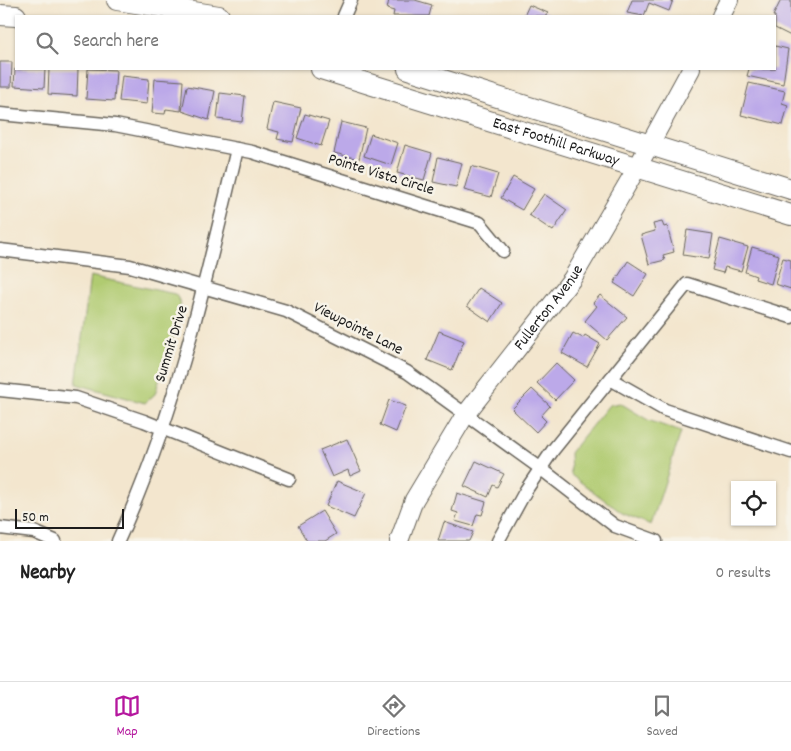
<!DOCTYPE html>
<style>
:root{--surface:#fff;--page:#f6f6f6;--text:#222;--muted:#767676;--line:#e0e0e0;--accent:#b5179e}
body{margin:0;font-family:Dekko,sans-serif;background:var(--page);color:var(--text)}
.controls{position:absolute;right:15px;bottom:15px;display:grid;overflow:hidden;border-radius:0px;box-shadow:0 1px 4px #0004}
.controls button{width:45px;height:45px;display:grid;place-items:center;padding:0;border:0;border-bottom:1px solid var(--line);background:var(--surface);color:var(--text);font:25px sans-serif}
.scale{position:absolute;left:15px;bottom:12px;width:109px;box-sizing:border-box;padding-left:5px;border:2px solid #1c1c1c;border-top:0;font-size:14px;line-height:18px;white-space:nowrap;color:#1c1c1c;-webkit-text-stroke:4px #f7f3e8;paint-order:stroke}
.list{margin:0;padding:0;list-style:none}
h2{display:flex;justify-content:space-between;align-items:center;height:65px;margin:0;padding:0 20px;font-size:21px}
h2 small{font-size:16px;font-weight:400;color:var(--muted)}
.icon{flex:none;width:28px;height:28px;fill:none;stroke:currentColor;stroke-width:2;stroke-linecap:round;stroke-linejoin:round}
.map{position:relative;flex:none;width:791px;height:541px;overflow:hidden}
.search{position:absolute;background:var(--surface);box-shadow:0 1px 4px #0004;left:15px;right:15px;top:15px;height:55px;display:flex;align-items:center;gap:12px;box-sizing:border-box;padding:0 18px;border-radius:0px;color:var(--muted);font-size:19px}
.sheet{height:140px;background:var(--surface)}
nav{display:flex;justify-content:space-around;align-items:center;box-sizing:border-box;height:70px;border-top:1px solid var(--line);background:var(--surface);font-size:14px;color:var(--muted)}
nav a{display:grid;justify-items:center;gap:2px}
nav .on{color:var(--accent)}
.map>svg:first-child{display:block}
.green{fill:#b0cb71;stroke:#667446}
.building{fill:#bca9e9}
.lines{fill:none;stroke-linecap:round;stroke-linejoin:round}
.minor-casing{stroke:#67635a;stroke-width:15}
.secondary-casing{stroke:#67635a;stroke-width:20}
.primary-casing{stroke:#67635a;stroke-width:22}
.minor{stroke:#fff;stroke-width:12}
.secondary{stroke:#fff;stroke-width:18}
.primary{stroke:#fff;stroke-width:20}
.labels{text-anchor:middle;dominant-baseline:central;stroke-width:5;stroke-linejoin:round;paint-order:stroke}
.street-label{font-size:16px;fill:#1c1c1c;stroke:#f7f3e8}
</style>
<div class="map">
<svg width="791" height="541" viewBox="0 0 791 541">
<rect width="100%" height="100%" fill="#f7f3e8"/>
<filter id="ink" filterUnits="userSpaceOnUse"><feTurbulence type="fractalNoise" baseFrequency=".02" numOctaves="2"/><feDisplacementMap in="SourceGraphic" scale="10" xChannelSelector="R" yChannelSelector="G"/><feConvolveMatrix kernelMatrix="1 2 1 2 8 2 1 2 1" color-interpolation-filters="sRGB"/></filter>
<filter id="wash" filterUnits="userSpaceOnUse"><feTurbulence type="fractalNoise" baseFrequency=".0096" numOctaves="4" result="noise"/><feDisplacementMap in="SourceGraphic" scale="20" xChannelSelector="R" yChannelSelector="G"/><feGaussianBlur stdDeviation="1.12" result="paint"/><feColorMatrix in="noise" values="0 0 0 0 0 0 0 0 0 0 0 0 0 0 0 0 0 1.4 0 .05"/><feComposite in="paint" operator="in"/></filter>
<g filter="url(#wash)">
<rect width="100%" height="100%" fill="#f3e6ce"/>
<g class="green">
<path d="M 90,276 L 175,294 L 180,301 L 181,311 L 155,394 L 145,403 L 76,384 Z"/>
<path d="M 620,403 L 648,420 L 681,432 L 651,525 L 622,513 L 571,475 L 570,453 L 573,449 L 609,405 Z"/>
</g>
<g id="blocks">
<g class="building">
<path d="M 389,0 L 415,0 L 432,5 L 429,16 L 393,16 L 394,11 L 387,9 Z"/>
<path d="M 632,0 L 673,0 L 669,11 L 649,3 L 644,16 L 627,13 Z"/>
<path d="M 781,0 L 791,0 L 791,36 L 775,28 L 775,16 L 773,16 Z"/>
<path d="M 529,5 L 548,13 L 546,16 L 524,16 Z"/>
<path d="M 775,46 L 788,49 L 783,84 L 747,76 L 749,69 L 775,69 Z"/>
<path d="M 0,62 L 12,62 L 11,87 L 0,87 Z"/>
<path d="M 15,69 L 45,69 L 44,88 L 14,86 Z"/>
<path d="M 49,69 L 78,69 L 77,96 L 48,94 Z"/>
<path d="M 88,69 L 116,70 L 114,101 L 86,99 Z"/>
<path d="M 122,76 L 149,79 L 147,104 L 119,101 Z"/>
<path d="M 155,79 L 183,81 L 181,111 L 166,109 L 165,114 L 152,113 Z"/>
<path d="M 749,83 L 785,91 L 782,103 L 788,105 L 783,125 L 741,115 Z"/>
<path d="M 187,86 L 215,91 L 209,120 L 182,111 Z"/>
<path d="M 220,93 L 245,96 L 242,122 L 217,119 Z"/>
<path d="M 273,102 L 301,108 L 293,142 L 277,139 L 279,132 L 267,129 Z"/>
<path d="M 305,114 L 329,121 L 321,146 L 297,138 Z"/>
<path d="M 341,122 L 366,128 L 359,159 L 334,153 Z"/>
<path d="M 371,134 L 398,143 L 391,165 L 364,156 Z"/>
<path d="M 405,145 L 432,153 L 424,180 L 397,173 Z"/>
<path d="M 438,157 L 462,163 L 456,187 L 433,182 Z"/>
<path d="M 471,166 L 498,174 L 491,197 L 464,190 Z"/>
<path d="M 513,177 L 534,189 L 522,210 L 501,198 Z"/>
<path d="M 544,194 L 567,210 L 553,231 L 529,215 Z"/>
<path d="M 662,222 L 664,227 L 667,226 L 674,252 L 663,255 L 665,260 L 649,264 L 641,235 L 655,231 L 653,224 Z"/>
<path d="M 687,230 L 713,234 L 709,259 L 683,255 Z"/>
<path d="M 720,239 L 748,247 L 741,271 L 725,267 L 723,273 L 712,270 Z"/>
<path d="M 752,247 L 779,255 L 771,284 L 755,279 L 756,276 L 745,272 Z"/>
<path d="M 783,258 L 791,260 L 791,289 L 775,284 Z"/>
<path d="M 628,261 L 648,274 L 634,296 L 614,283 Z"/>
<path d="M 479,288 L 502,303 L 490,322 L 467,306 Z"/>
<path d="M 600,295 L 627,317 L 607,340 L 585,321 L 597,306 L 593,303 Z"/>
<path d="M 439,331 L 464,341 L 452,370 L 427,360 Z"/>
<path d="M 573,333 L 583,338 L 585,335 L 600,344 L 587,367 L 562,353 Z"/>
<path d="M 556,363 L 574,380 L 555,400 L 537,383 Z"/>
<path d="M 532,389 L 550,406 L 541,416 L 546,421 L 536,432 L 512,409 Z"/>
<path d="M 389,400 L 406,406 L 396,432 L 380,425 Z"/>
<path d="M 347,439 L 361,471 L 350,476 L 348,470 L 332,477 L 320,450 Z"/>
<path d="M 476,461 L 504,474 L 497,487 L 493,485 L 488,497 L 464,486 Z"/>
<path d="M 337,481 L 366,493 L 354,518 L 326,506 Z"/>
<path d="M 457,493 L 486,502 L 482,515 L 477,514 L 473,526 L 455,521 L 458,513 L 452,511 Z"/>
<path d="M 322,511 L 336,534 L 325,541 L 307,541 L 298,526 Z"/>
<path d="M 444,522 L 473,532 L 469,541 L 438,541 Z"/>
</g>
</g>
</g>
<g filter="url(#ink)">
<use href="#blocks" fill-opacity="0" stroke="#67635a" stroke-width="1"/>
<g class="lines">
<g class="minor-casing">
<g id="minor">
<path d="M 344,16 L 351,0"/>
<path d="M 0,114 L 115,125 L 252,152 L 480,223 L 503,251"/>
<path d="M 0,250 L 130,266 L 286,311 L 407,372 L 540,468 L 615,526 L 656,541"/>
<path d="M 612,380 L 665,410 L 791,452"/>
<path d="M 0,390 L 76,398 L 144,421 L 289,479"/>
<path d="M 0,528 L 34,532 L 55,541"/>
<path d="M 118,541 C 176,414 205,284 237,149"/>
<path d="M 498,541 L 526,490 L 553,450 L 687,284 L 791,317"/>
</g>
</g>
<g class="secondary-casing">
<g id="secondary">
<path d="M 721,16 L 729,0"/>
<path id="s1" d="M 399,541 L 414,500 L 465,415 L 572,279 L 638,166 L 691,69"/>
</g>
</g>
<g class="primary-casing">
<g id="primary">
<path d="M 117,0 L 219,16"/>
<path d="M 0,15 L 16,16"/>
<path id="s2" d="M 321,69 L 791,215"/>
<path d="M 408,69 L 791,189"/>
</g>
</g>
<use href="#minor" class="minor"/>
<use href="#secondary" class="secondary"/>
<use href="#primary" class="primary"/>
</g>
</g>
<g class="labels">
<g class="street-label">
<text stroke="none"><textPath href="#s2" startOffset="246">East Foothill Parkway</textPath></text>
<text transform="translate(381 175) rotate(17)">Pointe Vista Circle</text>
<text stroke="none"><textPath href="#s1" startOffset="279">Fullerton Avenue</textPath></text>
<text transform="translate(358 329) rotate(27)">Viewpointe Lane</text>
<text transform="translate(172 344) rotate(-73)">Summit Drive</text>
</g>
</g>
</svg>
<div class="controls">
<button><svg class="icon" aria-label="locate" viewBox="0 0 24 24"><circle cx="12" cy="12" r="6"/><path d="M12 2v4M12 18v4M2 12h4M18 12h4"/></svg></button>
</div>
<div class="scale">50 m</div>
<div class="search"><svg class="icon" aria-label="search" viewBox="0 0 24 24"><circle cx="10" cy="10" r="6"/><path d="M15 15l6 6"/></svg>Search here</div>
</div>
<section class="sheet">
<h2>Nearby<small>0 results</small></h2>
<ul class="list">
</ul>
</section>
<nav>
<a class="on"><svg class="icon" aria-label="map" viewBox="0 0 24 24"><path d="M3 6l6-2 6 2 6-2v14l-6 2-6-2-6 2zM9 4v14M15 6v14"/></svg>Map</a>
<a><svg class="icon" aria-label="directions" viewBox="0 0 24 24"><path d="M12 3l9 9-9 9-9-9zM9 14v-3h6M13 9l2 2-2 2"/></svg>Directions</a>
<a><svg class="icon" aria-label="saved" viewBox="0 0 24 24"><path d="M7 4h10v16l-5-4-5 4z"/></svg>Saved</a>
</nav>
